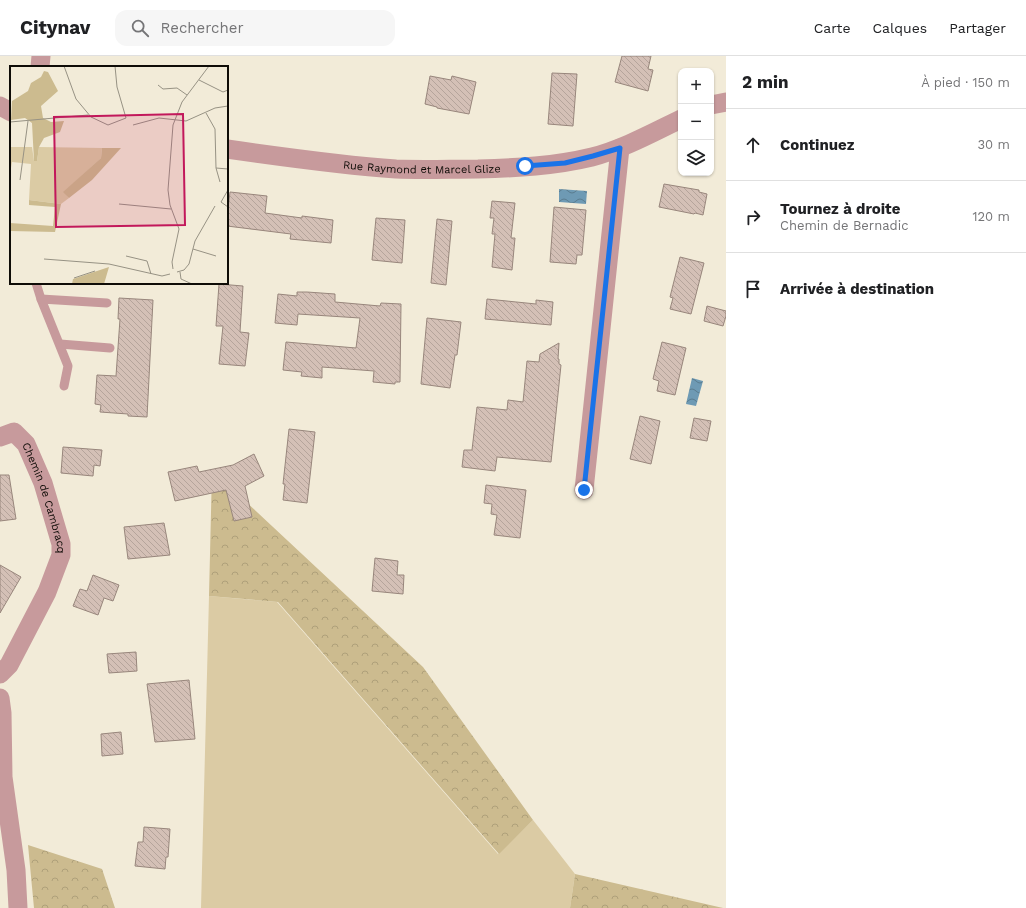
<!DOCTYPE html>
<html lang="fr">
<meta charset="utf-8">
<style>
:root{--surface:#fff;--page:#f6f6f6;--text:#202124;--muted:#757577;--line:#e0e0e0}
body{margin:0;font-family:"Work Sans",sans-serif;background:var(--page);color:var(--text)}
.controls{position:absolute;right:12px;top:12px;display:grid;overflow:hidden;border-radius:8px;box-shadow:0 1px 3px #0004}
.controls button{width:36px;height:36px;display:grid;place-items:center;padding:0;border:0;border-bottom:1px solid var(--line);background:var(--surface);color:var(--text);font:20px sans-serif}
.stop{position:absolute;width:12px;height:12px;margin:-9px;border:3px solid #1a73e8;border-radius:50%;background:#fff}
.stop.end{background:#1a73e8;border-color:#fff;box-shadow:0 1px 4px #0008}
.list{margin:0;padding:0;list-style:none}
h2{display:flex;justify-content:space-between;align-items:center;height:52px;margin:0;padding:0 16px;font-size:17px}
h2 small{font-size:13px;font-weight:400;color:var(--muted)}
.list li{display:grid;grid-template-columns:26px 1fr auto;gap:12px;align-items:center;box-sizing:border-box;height:72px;padding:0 16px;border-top:1px solid var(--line)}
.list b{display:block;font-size:15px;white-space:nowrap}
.list p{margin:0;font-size:13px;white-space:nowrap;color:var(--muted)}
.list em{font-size:13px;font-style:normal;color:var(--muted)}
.icon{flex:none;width:22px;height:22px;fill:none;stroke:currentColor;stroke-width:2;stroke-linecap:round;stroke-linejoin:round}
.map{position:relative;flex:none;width:726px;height:852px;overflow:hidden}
header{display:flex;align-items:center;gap:24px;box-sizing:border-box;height:56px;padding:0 20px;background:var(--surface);border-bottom:1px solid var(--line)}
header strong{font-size:19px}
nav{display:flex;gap:22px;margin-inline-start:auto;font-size:14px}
.search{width:280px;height:36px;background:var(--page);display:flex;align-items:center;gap:10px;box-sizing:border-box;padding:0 14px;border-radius:12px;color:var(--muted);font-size:15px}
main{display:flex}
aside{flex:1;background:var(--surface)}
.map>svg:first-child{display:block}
.grass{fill:#dbcba4}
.forest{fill:url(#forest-crowns)}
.water{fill:url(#water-waves)}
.building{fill:url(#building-back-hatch);stroke:#98867c}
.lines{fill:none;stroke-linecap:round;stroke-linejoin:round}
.lane{stroke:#c79a9c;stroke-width:9}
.street{stroke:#c79a9c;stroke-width:19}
.route{stroke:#1a73e8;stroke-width:5}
.labels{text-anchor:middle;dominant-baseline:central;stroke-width:4;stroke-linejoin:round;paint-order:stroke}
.street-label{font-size:11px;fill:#0f0c07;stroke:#fff}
.inset-road{fill:none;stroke:#979284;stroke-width:1}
.view{fill:#c2185b;fill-opacity:0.15;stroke:#c2185b;stroke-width:2}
.inset-edge{fill:none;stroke:#0f0c07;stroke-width:2}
</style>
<header>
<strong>Citynav</strong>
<div class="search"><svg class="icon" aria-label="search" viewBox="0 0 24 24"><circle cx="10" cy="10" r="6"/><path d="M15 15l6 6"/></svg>Rechercher</div>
<nav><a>Carte</a><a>Calques</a><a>Partager</a></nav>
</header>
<main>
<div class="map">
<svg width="726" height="852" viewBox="0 0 726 852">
<defs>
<pattern id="forest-crowns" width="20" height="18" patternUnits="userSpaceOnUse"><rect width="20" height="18" fill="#ccbb8f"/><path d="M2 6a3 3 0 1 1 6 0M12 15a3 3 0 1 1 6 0" fill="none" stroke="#aea07a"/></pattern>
<pattern id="water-waves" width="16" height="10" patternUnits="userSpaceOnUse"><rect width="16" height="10" fill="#6e9ab4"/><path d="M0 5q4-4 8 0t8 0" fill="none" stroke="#597c90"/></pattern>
<pattern id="building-back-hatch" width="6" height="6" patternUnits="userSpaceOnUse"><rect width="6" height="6" fill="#d4c0b6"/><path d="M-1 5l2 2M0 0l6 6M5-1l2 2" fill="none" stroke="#b5a49b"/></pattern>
</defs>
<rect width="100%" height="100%" fill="#f2ebd8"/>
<path class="grass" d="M 209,540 L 277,546 L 498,798 L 533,764 L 575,818 L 570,852 L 201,852 Z"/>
<g class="forest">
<path d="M 212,414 L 423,611 L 533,764 L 499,798 L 278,546 L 209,540 Z"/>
<path d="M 28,789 L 102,813 L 115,852 L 34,852 Z"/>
<path d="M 575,818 L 723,852 L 570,852 Z"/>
</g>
<g class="water">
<path d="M 559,133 L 587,135 L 586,148 L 559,146 Z"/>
<path d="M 692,322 L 703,325 L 696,350 L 686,348 Z"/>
</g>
<g class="building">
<path d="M 622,0 L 651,0 L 648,13 L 653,14 L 648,35 L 615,26 Z"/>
<path d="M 552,17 L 577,18 L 573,70 L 548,68 Z"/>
<path d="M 430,20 L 451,24 L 452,20 L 476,26 L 469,58 L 437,52 L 437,51 L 425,48 Z"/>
<path d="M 664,128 L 699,134 L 699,136 L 707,138 L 703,159 L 695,157 L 694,158 L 659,151 Z"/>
<path d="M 230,136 L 267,140 L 265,157 L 302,162 L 302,160 L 333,164 L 331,187 L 290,183 L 291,178 L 227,170 L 227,161 Z"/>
<path d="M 492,145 L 515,147 L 511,182 L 515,182 L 512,214 L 492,211 L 495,178 L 492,178 L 494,162 L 490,162 Z"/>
<path d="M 554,151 L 586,154 L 582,199 L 577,199 L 576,208 L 550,206 Z"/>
<path d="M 376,162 L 405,164 L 402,207 L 372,204 Z"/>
<path d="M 437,163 L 452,165 L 446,229 L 431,227 Z"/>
<path d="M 680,201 L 704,207 L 691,258 L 670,253 L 673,242 L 670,241 Z"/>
<path d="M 219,228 L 243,230 L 240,276 L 249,277 L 245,310 L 219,308 L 223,270 L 216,270 Z"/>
<path d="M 297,236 L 307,236 L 335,238 L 335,246 L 380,250 L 381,247 L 401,248 L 400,326 L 395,326 L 395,328 L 373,326 L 374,315 L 322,311 L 322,322 L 301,320 L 302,316 L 283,314 L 286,286 L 356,292 L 360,262 L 298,258 L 297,269 L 275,267 L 278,238 L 297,240 Z"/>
<path d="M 119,242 L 153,244 L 147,361 L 128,360 L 128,358 L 100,356 L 101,349 L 95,348 L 97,319 L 116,320 L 120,263 L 118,263 Z"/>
<path d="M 487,243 L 536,248 L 536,244 L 553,246 L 551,269 L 485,263 Z"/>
<path d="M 707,250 L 726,255 L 726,260 L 723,270 L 704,265 Z"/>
<path d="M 427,262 L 461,266 L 457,299 L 455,299 L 450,332 L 421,328 Z"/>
<path d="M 662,286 L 686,292 L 675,339 L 657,335 L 659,325 L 653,323 Z"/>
<path d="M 559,287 L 558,303 L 559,303 L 559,308 L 561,309 L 551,406 L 497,401 L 495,415 L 462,411 L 464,394 L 472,394 L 477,351 L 507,354 L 508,344 L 523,346 L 527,305 L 539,306 L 540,298 Z"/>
<path d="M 640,360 L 660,365 L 651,408 L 630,403 Z"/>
<path d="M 694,362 L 711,365 L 707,385 L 690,382 Z"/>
<path d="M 289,373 L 315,376 L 307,447 L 283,444 L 285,428 L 283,428 Z"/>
<path d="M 63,391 L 102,394 L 100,410 L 94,409 L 93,420 L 61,417 Z"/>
<path d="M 254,398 L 264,420 L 245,430 L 252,461 L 234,465 L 226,434 L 175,445 L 168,416 L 197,410 L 199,416 L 233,409 Z"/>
<path d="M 0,419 L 9,419 L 16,463 L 0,465 Z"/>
<path d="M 486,429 L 526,434 L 520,482 L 494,479 L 497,459 L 491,458 L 492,448 L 484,447 Z"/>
<path d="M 164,467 L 170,499 L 128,503 L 124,471 Z"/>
<path d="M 375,502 L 398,505 L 397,519 L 404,519 L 403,538 L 372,535 Z"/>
<path d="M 0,509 L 21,521 L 0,557 Z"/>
<path d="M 93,519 L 119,529 L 113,545 L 104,542 L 98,559 L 73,550 L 80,533 L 87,535 Z"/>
<path d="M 136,596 L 137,615 L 109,617 L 107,598 Z"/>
<path d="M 189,624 L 195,683 L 155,686 L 147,628 Z"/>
<path d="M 121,676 L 123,698 L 102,700 L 101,678 Z"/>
<path d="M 144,771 L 170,773 L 168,801 L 166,801 L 165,813 L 135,810 L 138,786 L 143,786 Z"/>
</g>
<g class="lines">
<g class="lane">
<path d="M 36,227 L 41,243 L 68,310 L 64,330"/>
<path d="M 41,243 L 107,247"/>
<path d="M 60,288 L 110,292"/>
</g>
<g class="street">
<path d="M 40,11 L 41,0"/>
<path d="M 711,49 L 726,46"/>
<path d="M 0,50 L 11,56"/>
<path id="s1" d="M 227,93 C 283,101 339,109 396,113 C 423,114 450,113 478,113 C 516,112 555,110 592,101 C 623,93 652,77 681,63"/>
<path id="s2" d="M 0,381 L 14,376 L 26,388 L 43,427 L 61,488 L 61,499 L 47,536 L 9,609 L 0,618"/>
<path d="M 584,434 L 620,92"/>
<path d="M 0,642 L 2,657 L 3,721 L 16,814 L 18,852"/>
</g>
</g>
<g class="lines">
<path class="route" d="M 525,110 L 565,107 L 593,100 L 620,92 L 584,434"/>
</g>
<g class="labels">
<g class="street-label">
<text stroke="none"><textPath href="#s1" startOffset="196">Rue Raymond et Marcel Glize</textPath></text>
<text stroke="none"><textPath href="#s2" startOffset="89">Chemin de Cambracq</textPath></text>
</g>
</g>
<g transform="translate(10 10)">
<rect width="218" height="218" fill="#f2ebd8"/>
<path d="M 0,81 L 22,81 L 24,95 L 27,95 L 29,81 L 92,82 L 91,92 L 54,126 L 59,132 L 51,138 L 19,134 L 21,98 L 2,96 L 0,108 Z" fill="#dbcba4"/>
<path d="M 34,5 L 38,6 L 48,25 L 31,40 L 33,52 L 41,56 L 54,55 L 50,66 L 34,72 L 29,81 L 27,95 L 24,95 L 22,57 L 15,52 L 1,54 L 2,35 L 18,25 L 21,17 L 31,11 ZM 92,82 L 111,82 L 82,114 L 59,132 L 53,126 L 91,92 ZM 19,134 L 51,138 L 45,166 L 0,165 L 0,157 L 43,160 L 45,141 L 19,139 ZM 99,201 L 94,218 L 62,218 L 63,213 Z" fill="#ccbb8f"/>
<path class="inset-road" d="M 54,0 L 66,33 L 81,51 L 98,59 L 116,52 L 107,21 L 105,0M 189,14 L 213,26 L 218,24M 148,19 L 153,23 L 167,22 L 177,29M 196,47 L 205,63 L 206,102 L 210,116M 0,56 L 78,49M 123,59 L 149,52 L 176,55 L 205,42 L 218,40M 206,102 L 218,103M 10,114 L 18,55M 218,124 L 211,136 L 218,141M 109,138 L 161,143M 183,183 L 206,190M 116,190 L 137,195 L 141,208M 34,193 L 99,198 L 152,210 L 160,208M 163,203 L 162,196 L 169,163 L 160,139 L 158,124 L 163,59 L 172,36 L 199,0M 167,206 L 174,204 L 179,198 L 185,175 L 205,140M 170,206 L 171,213 L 182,218M 64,212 L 85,205"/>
<path class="view" d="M 173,48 L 175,159 L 46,161 L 44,51 Z"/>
<rect width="218" height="218" class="inset-edge"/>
</g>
</svg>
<div class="controls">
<button>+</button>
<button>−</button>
<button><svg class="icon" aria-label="layers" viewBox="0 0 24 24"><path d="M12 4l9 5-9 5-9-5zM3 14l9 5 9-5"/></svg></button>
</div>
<div class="stop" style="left:525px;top:110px"></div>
<div class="stop end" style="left:584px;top:434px"></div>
</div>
<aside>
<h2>2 min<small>À pied · 150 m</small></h2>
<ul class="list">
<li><svg class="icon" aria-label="ahead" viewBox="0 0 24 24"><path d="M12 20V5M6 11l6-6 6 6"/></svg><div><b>Continuez</b></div><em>30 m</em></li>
<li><svg class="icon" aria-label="right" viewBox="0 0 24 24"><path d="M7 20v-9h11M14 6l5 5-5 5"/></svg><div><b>Tournez à droite</b><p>Chemin de Bernadic</p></div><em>120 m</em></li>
<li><svg class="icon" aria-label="arrive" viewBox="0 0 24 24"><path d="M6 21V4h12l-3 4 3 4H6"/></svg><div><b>Arrivée à destination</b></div></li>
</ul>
</aside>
</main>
